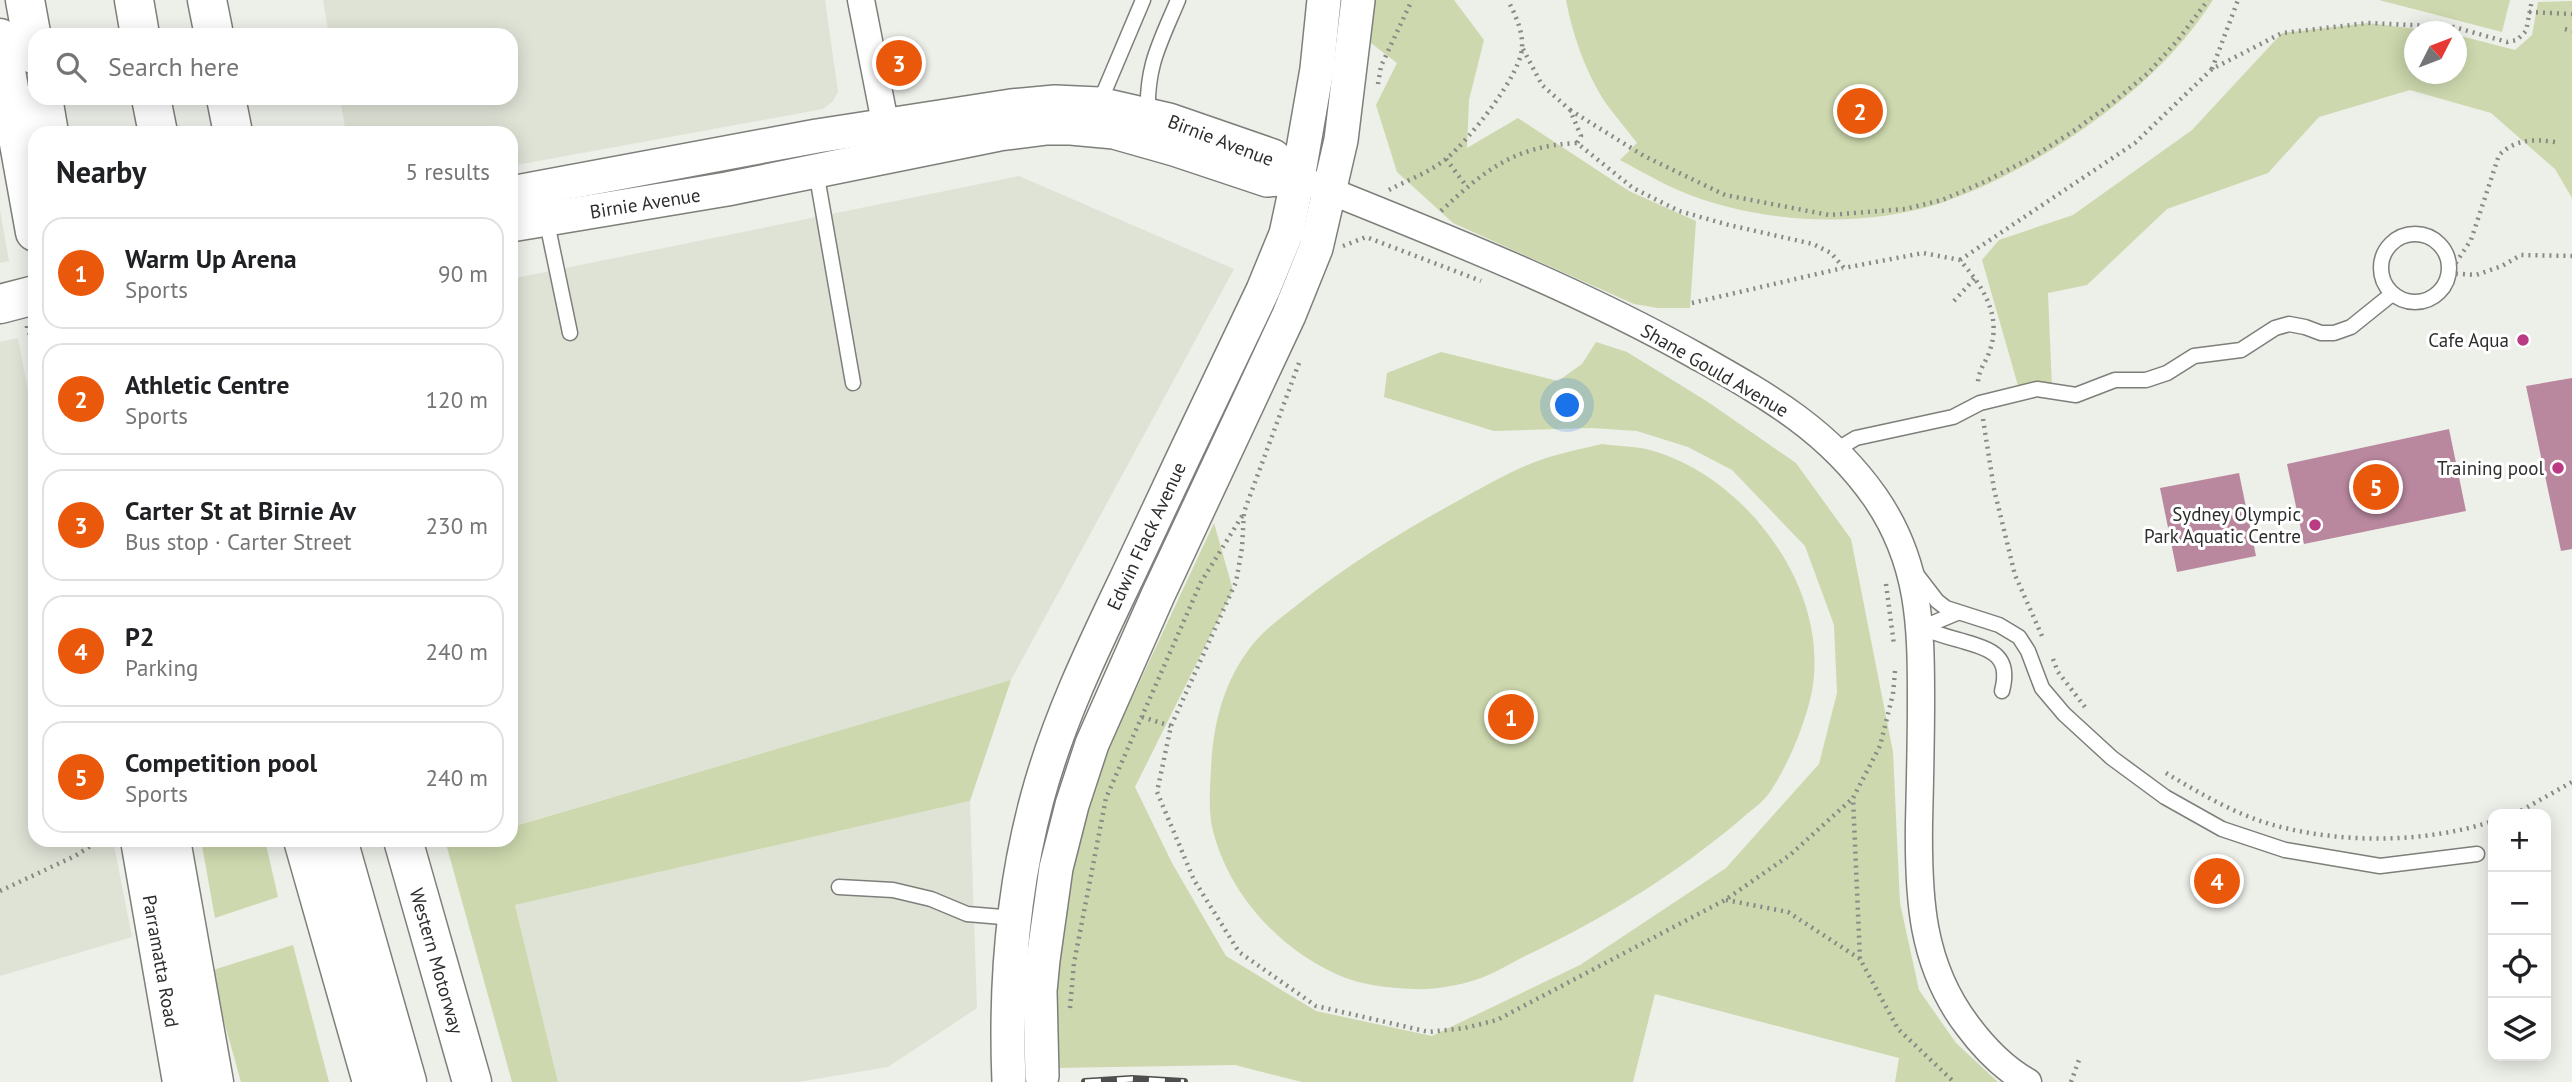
<!DOCTYPE html>
<meta charset="utf-8">
<style>
:root{--surface:#fff;--page:#f6f6f6;--text:#202124;--muted:#757577;--line:#e0e0e0;--accent:#ea580c}
body{margin:0;font-family:"PT Sans",sans-serif;background:var(--page);color:var(--text)}
.controls{position:absolute;right:21px;bottom:21px;display:grid;overflow:hidden;border-radius:14px;box-shadow:0 4px 18px #0003}
.controls button{width:63px;height:63px;display:grid;place-items:center;padding:0;border:0;border-bottom:2px solid var(--line);background:var(--surface);color:var(--text);font:35px sans-serif}
.compass{position:absolute;left:2404px;top:21px;width:63px;height:63px;border-radius:50%;background:var(--surface);box-shadow:0 4px 18px #0003;rotate:48deg}
.you{position:absolute;left:1568px;top:406px;width:24px;height:24px;margin:-18px;border:5px solid #fff;border-radius:50%;background:#1a73e8;box-shadow:0 0 0 10px #1a73e833}
.badge{display:grid;place-items:center;width:46px;height:46px;border-radius:50%;background:var(--accent);color:#fff;font-size:23px;font-weight:700}
.pin{position:absolute;translate:-50% -50%;border:4px solid #fff;box-shadow:0 2px 7px #0006}
.list{margin:0;padding:0;list-style:none}
h2{display:flex;justify-content:space-between;align-items:center;height:91px;margin:0;padding:0 28px;font-size:30px}
h2 small{font-size:23px;font-weight:400;color:var(--muted)}
.list li{display:grid;grid-template-columns:46px 1fr auto;gap:21px;align-items:center;box-sizing:border-box;height:112px;margin:0 14px 14px;padding:0 14px;border:2px solid var(--line);border-radius:21px}
.list b{display:block;font-size:26px;white-space:nowrap}
.list p{margin:0;font-size:23px;white-space:nowrap;color:var(--muted)}
.list em{font-size:23px;font-style:normal;color:var(--muted)}
.icon{flex:none;width:38px;height:38px;fill:none;stroke:currentColor;stroke-width:2;stroke-linecap:round;stroke-linejoin:round}
.map{position:relative;flex:none;width:2572px;height:1082px;overflow:hidden}
.search{position:absolute;background:var(--surface);box-shadow:0 4px 18px #0003;left:28px;top:28px;width:490px;height:77px;display:flex;align-items:center;gap:18px;box-sizing:border-box;padding:0 24px;border-radius:21px;color:var(--muted);font-size:26px}
.panel{position:absolute;background:var(--surface);box-shadow:0 4px 18px #0003;left:28px;top:126px;width:490px;height:721px;border-radius:21px}
.map>svg:first-child{display:block}
.built{fill:#dfe3d6}
.green{fill:#cdd8ae}
.water{fill:#b9889f}
.lines{fill:none;stroke-linecap:round;stroke-linejoin:round}
.service-casing{stroke:#7d7f7a;stroke-width:17}
.minor-casing{stroke:#7d7f7a;stroke-width:29}
.tertiary-casing{stroke:#7d7f7a;stroke-width:36}
.secondary-casing{stroke:#7d7f7a;stroke-width:41}
.trunk-casing{stroke:#7d7f7a;stroke-width:41}
.motorway-casing{stroke:#7d7f7a;stroke-width:41}
.path{stroke:#898986;stroke-width:4.5;stroke-dasharray:2 5;stroke-linecap:butt}
.service{stroke:#fff;stroke-width:14}
.minor{stroke:#fff;stroke-width:26}
.tertiary{stroke:#fff;stroke-width:33}
.secondary{stroke:#fff;stroke-width:38}
.trunk{stroke:#fff;stroke-width:38}
.motorway{stroke:#fff;stroke-width:38}
.rail-casing{stroke:#4e4f4c;stroke-width:8}
.rail{stroke:#fff;stroke-width:5;stroke-dasharray:16;stroke-linecap:butt}
.poi-dot{fill:#bb3a84;stroke:#fff;stroke-width:2.5}
.labels{text-anchor:middle;dominant-baseline:central;stroke-width:6;stroke-linejoin:round;paint-order:stroke}
.street-label{font-size:19px;fill:#2d2d2b;stroke:#fff}
.poi-label{font-size:19px;fill:#2d2d2b;stroke:#fff;text-anchor:end}
</style>
<div class="map">
<svg width="2572" height="1082" viewBox="0 0 2572 1082">
<rect width="100%" height="100%" fill="#edefe9"/>
<g class="built">
<path d="M 323,0 L 825,0 L 838,92 L 833,101 L 823,109 L 511,166 L 511,133 L 346,133 L 340,98 L 511,98 L 511,35 L 329,35 Z"/>
<path d="M 1019,176 L 1234,269 L 1011,680 L 514,826 L 511,817 L 511,279 Z"/>
<path d="M 0,210 L 9,261 L 0,263 Z"/>
<path d="M 18,338 L 35,427 L 35,840 L 113,840 L 132,937 L 0,976 L 0,342 Z"/>
<path d="M 970,801 L 977,1008 L 888,1067 L 798,1082 L 558,1082 L 515,905 Z"/>
</g>
<g class="green">
<path d="M 1374,0 L 1454,0 L 1484,40 L 1469,100 L 1467,148 L 1518,118 L 1629,191 L 1696,221 L 1690,308 L 1658,308 L 1634,304 L 1453,223 L 1397,172 L 1376,105 L 1397,63 L 1367,40 Z"/>
<path d="M 1566,0 L 2213,0 C 2177,56 2128,99 2073,136 C 2032,163 1988,187 1941,203 C 1867,227 1775,224 1701,199 C 1673,190 1646,174 1620,160 L 1637,143 C 1626,128 1613,114 1603,99 C 1585,70 1572,33 1566,0 Z"/>
<path d="M 2379,0 L 2510,0 L 2502,32 Z"/>
<path d="M 2572,1 L 2572,198 L 2555,169 L 2491,113 L 2410,90 L 2319,117 L 2268,173 L 2167,209 L 2087,285 L 2048,293 L 2052,388 L 2019,389 L 1982,260 L 1999,240 L 2073,215 L 2192,130 L 2282,33 L 2368,23 L 2434,31 L 2414,32 L 2414,74 L 2456,74 L 2457,35 L 2515,50 L 2532,35 L 2538,2 Z"/>
<path d="M 1596,342 L 1627,352 L 1708,402 L 1796,463 L 1851,539 L 1893,752 L 1900,903 L 1919,990 L 1956,1043 L 1998,1082 L 1895,1082 L 1899,1058 L 1655,994 L 1633,1082 L 1302,1082 L 1235,1065 L 1052,1068 L 1055,963 L 1089,790 L 1214,523 L 1233,590 L 1135,787 L 1172,863 L 1226,956 L 1316,1011 L 1432,1036 L 1580,965 L 1726,868 L 1819,764 L 1837,693 L 1834,625 L 1805,546 L 1732,470 L 1688,447 L 1637,431 L 1592,428 L 1494,431 L 1384,397 L 1387,373 L 1441,352 L 1558,381 L 1582,364 Z"/>
<path d="M 1602,444 C 1617,446 1632,446 1646,449 C 1747,474 1836,595 1810,700 C 1802,731 1789,762 1772,789 C 1764,802 1751,810 1740,820 C 1675,875 1600,921 1523,957 C 1508,965 1491,975 1475,980 C 1457,986 1432,990 1414,989 C 1388,988 1359,985 1336,974 C 1277,947 1229,893 1213,831 C 1208,812 1210,788 1211,769 C 1213,727 1222,687 1247,652 C 1261,631 1286,614 1306,598 C 1355,560 1408,528 1463,498 C 1483,487 1504,475 1525,466 C 1550,455 1576,450 1602,444 Z"/>
<path d="M 1011,680 L 970,801 L 515,905 L 558,1082 L 512,1082 L 445,840 L 511,840 L 511,817 L 515,826 Z"/>
<path d="M 201,840 L 265,840 L 278,897 L 215,918 Z"/>
<path d="M 293,945 L 329,1082 L 241,1082 L 210,971 Z"/>
</g>
<g class="water">
<path d="M 2572,378 L 2572,549 L 2561,551 L 2526,386 Z"/>
<path d="M 2449,429 L 2466,511 L 2304,544 L 2287,464 Z"/>
<path d="M 2239,473 L 2256,556 L 2177,572 L 2160,488 Z"/>
</g>
<g class="lines">
<g class="service-casing">
<g id="service">
<path d="M 1099,104 L 1143,0"/>
<path d="M 1148,114 C 1146,66 1160,43 1178,0"/>
<path d="M 816,171 L 853,383"/>
<path d="M 546,218 L 570,333"/>
<circle cx="2415" cy="268" r="34"/>
<path d="M 1836,450 L 1856,438 L 1953,417 L 1980,403 L 2037,389 L 2076,395 L 2115,380 L 2146,380 L 2167,373 L 2194,356 L 2241,350 L 2275,328 L 2289,324 L 2305,327 L 2321,333 L 2334,333 L 2351,327 L 2392,294"/>
<path d="M 1917,575 L 1937,601 L 1946,608 L 1999,625 L 2019,637 L 2028,651 L 2042,688 L 2064,714 L 2112,758 L 2165,797 L 2222,829 L 2285,850 L 2380,866 L 2477,854"/>
<path d="M 1921,628 C 1933,632 1946,637 1959,640 C 1988,649 2012,653 2002,691"/>
<path d="M 1921,628 L 1957,613"/>
<path d="M 839,887 L 893,890 L 931,899 L 967,914 L 1014,918"/>
</g>
</g>
<g class="minor-casing">
<g id="minor">
<path d="M 861,0 L 889,143"/>
<path d="M 1313,184 C 1444,237 1576,288 1700,358 C 1769,397 1828,430 1875,497 C 1920,562 1921,625 1921,700 C 1921,741 1920,782 1919,823 C 1918,897 1921,964 1967,1025 C 1984,1048 2003,1068 2028,1082"/>
</g>
</g>
<g class="tertiary-casing">
<g id="tertiary">
<path d="M 511,193 L 817,136 L 1011,106 L 1055,102 L 1099,104 L 1169,120 L 1273,156 L 1298,178"/>
<path d="M 511,225 L 727,189 L 999,134 L 1047,128 L 1071,128 L 1114,132 L 1174,149 L 1267,180 L 1298,178"/>
<path d="M 1042,1076 L 1040,991 L 1043,960 L 1056,868 L 1072,805 L 1092,744 L 1158,595 L 1289,315 L 1316,248 L 1341,140 L 1358,0"/>
<path d="M 1009,1082 C 1005,985 1012,892 1037,799 C 1058,720 1094,646 1129,573 C 1173,478 1218,385 1263,290 L 1286,234 L 1298,178 L 1317,69 L 1324,0"/>
</g>
</g>
<g class="secondary-casing">
<path id="secondary" d="M 0,304 L 35,295"/>
</g>
<g class="trunk-casing">
<g id="trunk">
<path d="M 25,0 L 35,55"/>
<path d="M 0,38 L 35,232"/>
<path d="M 43,98 L 49,133"/>
<path d="M 140,840 L 182,1082"/>
<path d="M 171,840 L 214,1082"/>
</g>
</g>
<g class="motorway-casing">
<g id="motorway">
<path d="M 134,0 L 140,35"/>
<path d="M 207,0 L 214,35"/>
<path d="M 151,98 L 158,133"/>
<path d="M 226,98 L 233,133"/>
<path d="M 303,840 L 372,1082"/>
<path d="M 338,840 L 407,1082"/>
<path d="M 403,840 L 472,1082"/>
</g>
</g>
<g class="path">
<path d="M 2529,12 L 2572,14"/>
<path d="M 2565,29 L 2572,31"/>
<path d="M 1523,49 L 1542,85 L 1570,110 L 1581,136 L 1577,143"/>
<path d="M 2212,69 L 2238,0"/>
<path d="M 1378,84 L 1381,66 L 1412,0"/>
<path d="M 1570,110 L 1644,156 L 1725,195 L 1829,215 L 1905,209 L 1942,200 L 1984,182 L 2031,158 L 2075,130 L 2112,103 L 2147,74 L 2178,40 L 2208,0"/>
<path d="M 2555,142 C 2533,139 2516,139 2499,155 L 2471,240 L 2449,273 L 2476,275 L 2502,266 L 2521,255 L 2572,256"/>
<path d="M 1446,159 L 1467,187"/>
<path d="M 1389,190 C 1407,180 1431,172 1447,158 C 1468,141 1522,74 1522,47 C 1523,30 1515,15 1508,0"/>
<path d="M 1441,211 C 1485,170 1514,146 1577,143 L 1633,188 L 1679,211 L 1729,225 L 1813,244 L 1831,253 L 1844,268 L 1923,253 L 1960,260 C 1982,286 2002,314 1990,350 C 1986,363 1977,371 1978,386"/>
<path d="M 1343,246 L 1366,237 L 1481,281"/>
<path d="M 1960,260 L 2135,143 L 2212,69 L 2282,33 L 2368,23 L 2454,27 L 2507,42 L 2517,40 L 2526,31 L 2532,0"/>
<path d="M 1954,301 L 1975,278"/>
<path d="M 1692,303 L 1843,268"/>
<path d="M 27,326 L 27,331 L 35,339"/>
<path d="M 1299,363 L 1244,512 L 1242,548 L 1236,582 L 1171,726 L 1157,792 L 1194,880 L 1239,952 L 1316,1006 L 1429,1032 L 1465,1028 L 1497,1020 L 1725,900 L 1790,855 L 1853,798"/>
<path d="M 1983,419 L 1994,489 L 2015,575 L 2042,636"/>
<path d="M 1886,584 L 1894,645"/>
<path d="M 2053,659 L 2058,672 L 2085,707"/>
<path d="M 1895,671 L 1893,694 L 1880,746 L 1853,798 L 1860,959 L 1898,1029 L 1954,1082"/>
<path d="M 1142,717 L 1171,726"/>
<path d="M 2166,773 C 2201,794 2238,816 2277,826 C 2345,844 2427,843 2493,821"/>
<path d="M 2515,814 L 2572,782"/>
<path d="M 0,891 L 75,856 L 100,840"/>
<path d="M 1726,900 L 1788,912 L 1860,959"/>
<path d="M 1070,1008 L 1074,963 L 1106,798 L 1201,582 L 1244,513"/>
<path d="M 2071,1082 L 2079,1060"/>
</g>
<use href="#service" class="service"/>
<use href="#minor" class="minor"/>
<use href="#tertiary" class="tertiary"/>
<use href="#secondary" class="secondary"/>
<use href="#trunk" class="trunk"/>
<use href="#motorway" class="motorway"/>
<g class="rail-casing">
<path id="rail" d="M 1085,1082 L 1132,1079 L 1184,1082"/>
</g>
<use href="#rail" class="rail"/>
</g>
<g class="poi-dot">
<circle cx="2523" cy="340" r="7"/>
<circle cx="2558" cy="468" r="7"/>
<circle cx="2315" cy="525" r="7"/>
</g>
<g class="labels">
<g class="street-label">
<text transform="translate(1221 140) rotate(21)">Birnie Avenue</text>
<text transform="translate(645 203) rotate(-9)">Birnie Avenue</text>
<text transform="translate(1715 370) rotate(30)">Shane Gould Avenue</text>
<text transform="translate(1146 536) rotate(-65)">Edwin Flack Avenue</text>
<text transform="translate(161 961) rotate(80)">Parramatta Road</text>
<text transform="translate(437 961) rotate(74)">Western Motorway</text>
</g>
<g class="poi-label">
<text x="2509" y="340">Cafe Aqua</text>
<text x="2544" y="468">Training pool</text>
<text x="2301" y="514">Sydney Olympic<tspan x="2301" dy="22">Park Aquatic Centre</tspan></text>
</g>
</g>
</svg>
<div class="controls">
<button>+</button>
<button>−</button>
<button><svg class="icon" aria-label="locate" viewBox="0 0 24 24"><circle cx="12" cy="12" r="6"/><path d="M12 2v4M12 18v4M2 12h4M18 12h4"/></svg></button>
<button><svg class="icon" aria-label="layers" viewBox="0 0 24 24"><path d="M12 4l9 5-9 5-9-5zM3 14l9 5 9-5"/></svg></button>
</div>
<svg class="compass" viewBox="-18 -18 36 36"><path d="M0-13l5 13h-10z" fill="#e53935"/><path d="M0 13l5-13h-10z" fill="#757577"/></svg>
<div class="you"></div>
<div class="pin badge" style="left:1511px;top:717px">1</div>
<div class="pin badge" style="left:1860px;top:111px">2</div>
<div class="pin badge" style="left:899px;top:63px">3</div>
<div class="pin badge" style="left:2217px;top:881px">4</div>
<div class="pin badge" style="left:2376px;top:487px">5</div>
<div class="search"><svg class="icon" aria-label="search" viewBox="0 0 24 24"><circle cx="10" cy="10" r="6"/><path d="M15 15l6 6"/></svg>Search here</div>
<section class="panel">
<h2>Nearby<small>5 results</small></h2>
<ul class="list">
<li><span class="badge">1</span><div><b>Warm Up Arena</b><p>Sports</p></div><em>90 m</em></li>
<li><span class="badge">2</span><div><b>Athletic Centre</b><p>Sports</p></div><em>120 m</em></li>
<li><span class="badge">3</span><div><b>Carter St at Birnie Av</b><p>Bus stop · Carter Street</p></div><em>230 m</em></li>
<li><span class="badge">4</span><div><b>P2</b><p>Parking</p></div><em>240 m</em></li>
<li><span class="badge">5</span><div><b>Competition pool</b><p>Sports</p></div><em>240 m</em></li>
</ul>
</section>
</div>
